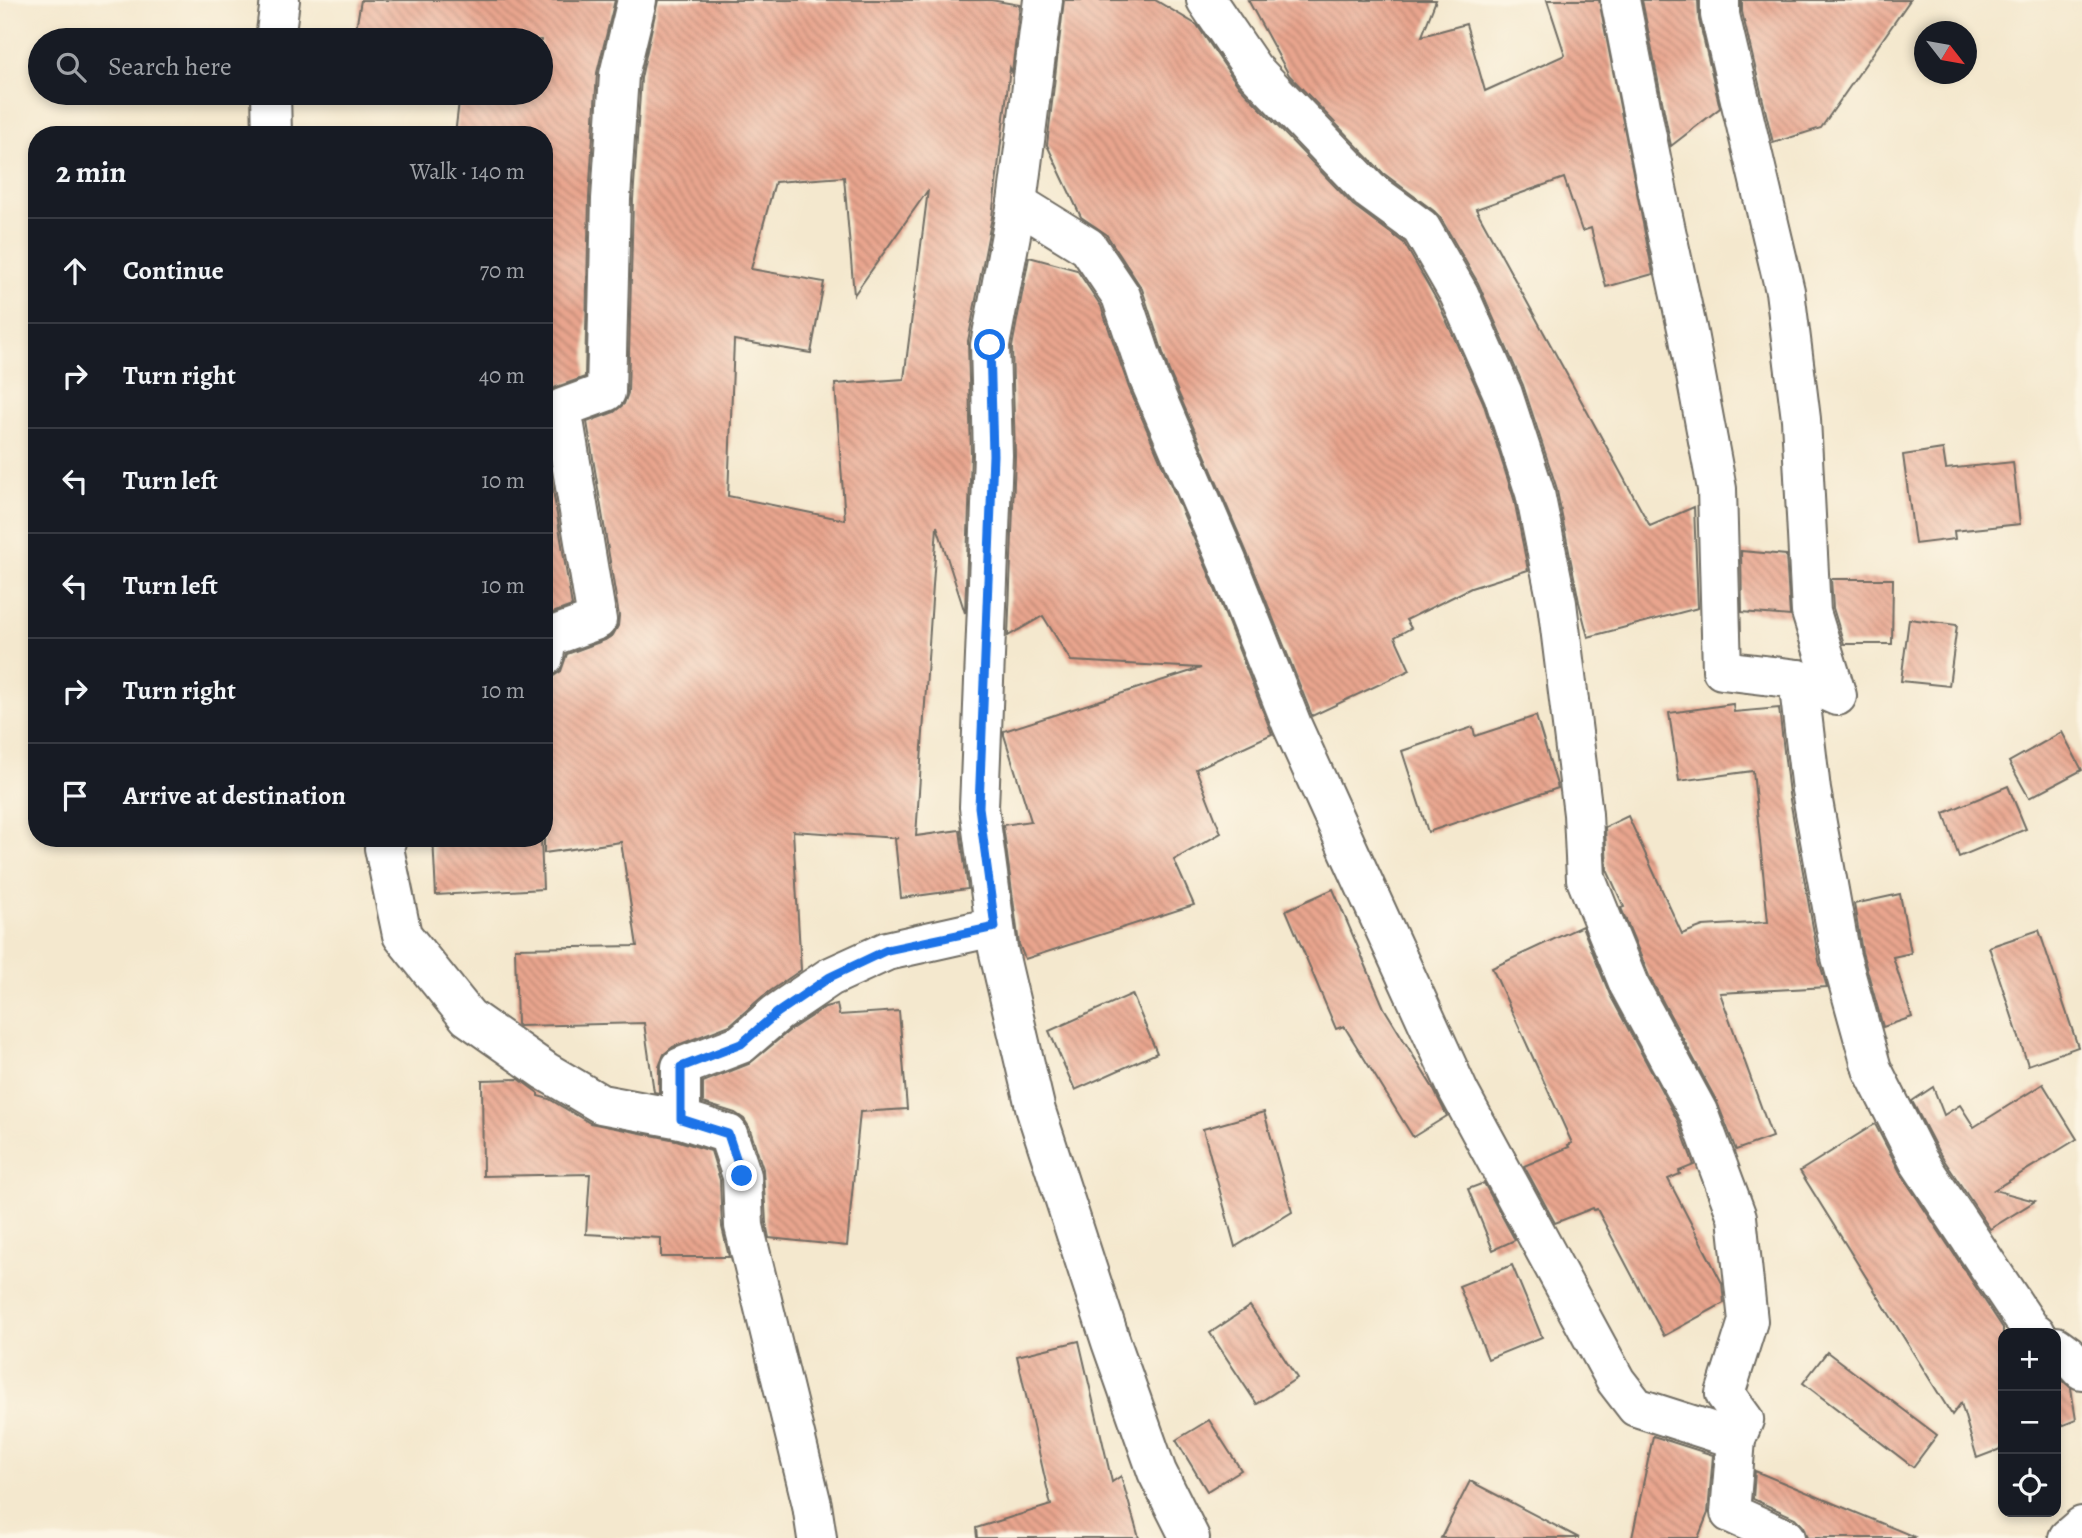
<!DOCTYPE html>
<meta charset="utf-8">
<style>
:root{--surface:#171b24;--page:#20242c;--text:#f1f3f6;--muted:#9ea1a6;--line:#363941}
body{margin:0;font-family:Alegreya,serif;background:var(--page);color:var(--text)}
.controls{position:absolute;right:21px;bottom:21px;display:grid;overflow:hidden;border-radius:14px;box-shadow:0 4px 10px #0003}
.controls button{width:63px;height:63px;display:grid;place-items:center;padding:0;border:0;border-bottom:2px solid var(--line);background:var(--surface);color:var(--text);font:35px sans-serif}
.compass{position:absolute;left:1914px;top:21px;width:63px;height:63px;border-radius:50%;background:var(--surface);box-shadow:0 4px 10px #0003;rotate:121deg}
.stop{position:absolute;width:21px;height:21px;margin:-16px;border:5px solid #1a73e8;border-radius:50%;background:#fff}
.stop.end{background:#1a73e8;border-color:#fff;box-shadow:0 2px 7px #0008}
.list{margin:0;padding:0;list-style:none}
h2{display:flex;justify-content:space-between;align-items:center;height:91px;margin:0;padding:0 28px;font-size:30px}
h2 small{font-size:23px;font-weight:400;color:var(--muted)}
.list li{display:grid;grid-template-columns:46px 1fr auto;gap:21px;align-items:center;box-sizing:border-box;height:105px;padding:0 28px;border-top:2px solid var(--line)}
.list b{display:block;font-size:26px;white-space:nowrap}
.list em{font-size:23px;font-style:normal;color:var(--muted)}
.icon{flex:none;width:38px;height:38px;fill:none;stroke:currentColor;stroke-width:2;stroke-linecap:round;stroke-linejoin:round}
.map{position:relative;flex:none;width:2082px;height:1538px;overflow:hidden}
.search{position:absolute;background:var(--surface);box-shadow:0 4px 10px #0003;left:28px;top:28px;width:525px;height:77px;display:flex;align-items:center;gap:18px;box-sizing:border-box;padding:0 24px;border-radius:38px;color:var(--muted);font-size:26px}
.panel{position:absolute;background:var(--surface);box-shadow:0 4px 10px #0003;left:28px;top:126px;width:525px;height:721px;border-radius:28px}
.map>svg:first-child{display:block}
.building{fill:url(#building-back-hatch);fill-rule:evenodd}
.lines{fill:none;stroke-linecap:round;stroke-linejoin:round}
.street-casing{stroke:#716d64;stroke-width:42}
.street{stroke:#fff;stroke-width:38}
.route{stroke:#1a73e8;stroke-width:9}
</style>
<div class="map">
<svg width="2082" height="1538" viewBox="0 0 2082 1538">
<defs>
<pattern id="building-back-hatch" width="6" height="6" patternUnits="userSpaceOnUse" patternTransform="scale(1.75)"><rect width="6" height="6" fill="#e9a58e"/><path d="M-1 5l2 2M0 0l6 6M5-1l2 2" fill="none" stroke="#bd8774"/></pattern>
</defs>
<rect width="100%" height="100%" fill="#fcf5e5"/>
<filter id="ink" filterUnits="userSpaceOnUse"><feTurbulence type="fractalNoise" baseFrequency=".0143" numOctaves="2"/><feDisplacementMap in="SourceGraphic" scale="14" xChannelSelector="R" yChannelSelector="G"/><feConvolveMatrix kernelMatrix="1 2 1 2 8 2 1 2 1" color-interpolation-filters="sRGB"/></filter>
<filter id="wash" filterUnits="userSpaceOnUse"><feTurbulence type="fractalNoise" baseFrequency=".00686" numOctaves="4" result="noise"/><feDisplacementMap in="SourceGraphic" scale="28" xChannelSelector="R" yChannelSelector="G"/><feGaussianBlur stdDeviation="1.57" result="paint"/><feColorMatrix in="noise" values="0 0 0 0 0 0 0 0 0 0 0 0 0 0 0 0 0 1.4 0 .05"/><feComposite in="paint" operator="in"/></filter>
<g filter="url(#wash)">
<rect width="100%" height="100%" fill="#f4e8ce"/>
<g id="blocks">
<g class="building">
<path d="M 361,0 L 615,0 L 597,73 L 589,198 L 585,377 L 554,388 L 544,396 L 544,135 L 455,135 L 460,93 L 541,93 L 541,40 L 354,40 Z"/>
<path d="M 658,0 L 991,0 L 1020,5 L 1012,72 L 1010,68 L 992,217 L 968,341 L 971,455 L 965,613 L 937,526 L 916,836 L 960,830 L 968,889 L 901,898 L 895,839 L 898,838 L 793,831 L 801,970 L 763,996 L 730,1025 L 673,1047 L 664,1054 L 659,1067 L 659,1093 L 654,1092 L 644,1023 L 519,1026 L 517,1024 L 515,948 L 637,946 L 621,842 L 544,853 L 544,678 L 552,677 L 561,671 L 567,654 L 605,640 L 613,635 L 618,626 L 619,616 L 587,422 L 614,412 L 624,404 L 628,393 L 633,200 L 641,78 ZM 844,177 L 854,295 L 928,190 L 904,379 L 835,384 L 845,520 L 728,496 L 734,340 L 811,353 L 824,282 L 751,269 L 775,182 Z"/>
<path d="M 1064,0 L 1155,0 L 1197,25 L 1237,84 L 1353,205 L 1404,243 L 1439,304 L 1483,402 L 1514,499 L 1528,570 L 1471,588 L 1406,620 L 1411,628 L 1395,637 L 1410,670 L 1312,716 L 1247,553 L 1169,371 L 1142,289 L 1106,234 L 1081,217 L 1047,145 Z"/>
<path d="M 1248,0 L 1436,0 L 1422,36 L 1466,24 L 1485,91 L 1565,55 L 1547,0 L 1599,0 L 1653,274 L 1606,287 L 1591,228 L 1582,231 L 1564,178 L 1476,209 L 1650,526 L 1694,507 L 1698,608 L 1588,637 L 1579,602 L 1556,486 L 1523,385 L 1478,283 L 1440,217 L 1434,211 L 1383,173 L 1289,75 Z"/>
<path d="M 1642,0 L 1698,0 L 1699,20 L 1720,108 L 1671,146 Z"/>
<path d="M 1742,0 L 1910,0 L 1821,128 L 1773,143 L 1742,12 Z"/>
<path d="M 1029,257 L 1077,270 L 1101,306 L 1129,388 L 1207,569 L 1272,734 L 1196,769 L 1221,833 L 1174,860 L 1194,905 L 1025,959 L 1019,944 L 1003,825 L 1031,821 L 1004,735 L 1004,731 L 1201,668 L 1071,661 L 1043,616 L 1008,636 L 1015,456 L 1012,347 Z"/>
<path d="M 1943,449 L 1946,469 L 2013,462 L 2020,524 L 1954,531 L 1955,539 L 1915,544 L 1903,455 Z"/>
<path d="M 552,484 L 572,606 L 544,616 L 544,485 Z"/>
<path d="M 1741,551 L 1786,555 L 1790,616 L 1742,612 Z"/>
<path d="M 1831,579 L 1893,579 L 1892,644 L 1844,644 L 1833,608 Z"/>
<path d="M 1909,619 L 1957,625 L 1949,686 L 1901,681 Z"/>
<path d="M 1733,704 L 1734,712 L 1779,708 L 1789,794 L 1819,961 L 1827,987 L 1720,993 L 1772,1137 L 1736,1150 L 1717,1102 L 1649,976 L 1621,908 L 1624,907 L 1607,870 L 1605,827 L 1628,816 L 1682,934 L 1703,926 L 1768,922 L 1753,771 L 1679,781 L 1669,713 Z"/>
<path d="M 1536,716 L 1558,788 L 1428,832 L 1402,751 L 1473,727 L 1475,736 Z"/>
<path d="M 2062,732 L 2082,770 L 2029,798 L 2009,762 Z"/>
<path d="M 2008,786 L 2026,829 L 1959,857 L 1944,813 Z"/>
<path d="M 433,838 L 541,838 L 543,889 L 436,895 Z"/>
<path d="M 1333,889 L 1384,1008 L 1433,1088 L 1447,1116 L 1413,1137 L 1344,1026 L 1336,1029 L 1286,910 Z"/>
<path d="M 1900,894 L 1911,953 L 1893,957 L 1912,1017 L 1883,1027 L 1862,952 L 1854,904 Z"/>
<path d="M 1582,926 L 1610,995 L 1678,1121 L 1694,1165 L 1679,1171 L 1680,1174 L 1668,1179 L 1722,1283 L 1724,1303 L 1664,1336 L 1597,1209 L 1594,1210 L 1593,1208 L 1555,1223 L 1524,1166 L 1569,1147 L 1568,1145 L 1572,1143 L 1492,968 Z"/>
<path d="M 2039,930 L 2078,1047 L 2028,1065 L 1989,947 Z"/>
<path d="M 1132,994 L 1157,1053 L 1075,1090 L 1049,1031 Z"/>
<path d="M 837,1004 L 839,1015 L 899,1011 L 907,1109 L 860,1112 L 847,1246 L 769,1238 L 766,1223 L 763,1169 L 749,1127 L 744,1119 L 735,1113 L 703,1103 L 703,1082 L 749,1064 L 790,1030 L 825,1007 Z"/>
<path d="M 519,1079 L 538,1093 L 538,1096 L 549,1099 L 590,1123 L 676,1140 L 711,1151 L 720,1180 L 722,1227 L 729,1257 L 661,1257 L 661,1238 L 586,1234 L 590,1174 L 483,1176 L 482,1080 Z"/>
<path d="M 2043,1084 L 2077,1139 L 1994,1190 L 2035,1201 L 1990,1229 L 1938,1151 L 1912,1101 L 1933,1087 L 1944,1115 L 1960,1105 L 1974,1127 Z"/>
<path d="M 1264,1112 L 1292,1212 L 1235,1247 L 1203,1129 Z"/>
<path d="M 1875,1124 L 1901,1174 L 2003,1328 L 2003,1448 L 1977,1458 L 1961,1403 L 1952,1415 L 1800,1171 Z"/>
<path d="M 1484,1183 L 1515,1240 L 1493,1250 L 1468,1189 Z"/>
<path d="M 1512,1265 L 1542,1337 L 1488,1359 L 1459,1286 Z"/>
<path d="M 1250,1306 L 1297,1378 L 1257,1404 L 1210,1333 Z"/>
<path d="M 1079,1341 L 1112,1482 L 1121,1476 L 1139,1538 L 977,1538 L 976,1528 L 1051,1505 L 1017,1356 Z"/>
<path d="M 1827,1352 L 1937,1435 L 1913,1467 L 1803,1383 Z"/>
<path d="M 2056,1380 L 2062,1380 L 2071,1388 L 2076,1420 L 2056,1428 Z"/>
<path d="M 1209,1420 L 1241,1470 L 1207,1491 L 1176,1440 Z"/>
<path d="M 1653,1436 L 1713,1455 L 1708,1513 L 1698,1538 L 1632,1538 Z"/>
<path d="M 1755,1471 L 1915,1537 L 1914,1538 L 1807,1538 L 1803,1526 L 1795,1518 L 1753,1499 Z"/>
<path d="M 1470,1481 L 1579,1538 L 1441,1538 Z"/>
</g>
</g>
</g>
<g filter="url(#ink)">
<use href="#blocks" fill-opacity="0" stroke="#716d64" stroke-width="2"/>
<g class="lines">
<g class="street-casing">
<g id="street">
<path d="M 1043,0 L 1017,203 L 990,345 L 993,455 L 979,807 L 998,949 L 1036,1111 L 1111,1342 L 1157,1472 L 1190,1538"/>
<path d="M 1206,0 L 1253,69 L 1369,190 L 1421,228 L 1459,294 L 1503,394 L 1535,493 L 1557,603 L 1583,814 L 1586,879 L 1629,985 L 1698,1112 L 1737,1217 L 1748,1321 L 1725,1394 L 1744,1420 L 1736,1439"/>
<path d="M 1620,0 L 1658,193 L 1688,333 L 1717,489 L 1722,670 L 1798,679 L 1811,790 L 1841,957 L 1872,1069 L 1919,1162 L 2030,1329 L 2036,1333"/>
<path d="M 1720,0 L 1720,15 L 1785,291 L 1801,419 L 1811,612 L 1837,696 L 1798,679"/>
<path d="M 275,40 L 280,0"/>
<path d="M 271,93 L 272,135"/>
<path d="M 1017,203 L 1088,247 L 1121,296 L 1149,379 L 1227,561 L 1292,725 L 1340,831 L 1459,1092 L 1616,1381 L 1636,1407 L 1736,1439 L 1730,1513 L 1785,1538"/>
<path d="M 544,657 L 547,638 L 597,620 L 562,408 L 606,392 L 611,199 L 619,75 L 637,0"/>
<path d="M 387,838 L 384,848 L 402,935 L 468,1017 L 545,1071 L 601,1104 L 681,1119 L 728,1134 L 742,1176 L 744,1226 L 812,1505 L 817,1538"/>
<path d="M 681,1119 L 681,1067 L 741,1044 L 777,1013 L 830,977 L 887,951 L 994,927"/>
<path d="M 2056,1346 L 2067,1354 L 2082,1370"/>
<path d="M 2068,1538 L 2082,1526"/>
</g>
</g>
<use href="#street" class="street"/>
</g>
</g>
<g class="lines" filter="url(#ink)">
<path class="route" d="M 742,1176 L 728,1134 L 681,1119 L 681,1067 L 741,1044 L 777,1013 L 830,977 L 887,950 L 995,927 L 979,807 L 993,455 L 990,345"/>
</g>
</svg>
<div class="controls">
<button>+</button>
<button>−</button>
<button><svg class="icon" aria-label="locate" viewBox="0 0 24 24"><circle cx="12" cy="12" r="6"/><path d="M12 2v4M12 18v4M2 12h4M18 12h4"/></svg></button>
</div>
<svg class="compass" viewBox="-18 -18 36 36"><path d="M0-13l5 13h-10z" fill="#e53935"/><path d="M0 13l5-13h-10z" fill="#9ea1a6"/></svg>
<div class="stop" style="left:990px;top:345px"></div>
<div class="stop end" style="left:742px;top:1176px"></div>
<div class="search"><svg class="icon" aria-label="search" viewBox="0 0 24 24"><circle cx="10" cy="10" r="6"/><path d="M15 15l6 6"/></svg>Search here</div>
<section class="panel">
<h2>2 min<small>Walk · 140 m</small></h2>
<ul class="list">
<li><svg class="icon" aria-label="ahead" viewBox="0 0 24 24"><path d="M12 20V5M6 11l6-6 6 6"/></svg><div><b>Continue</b></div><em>70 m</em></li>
<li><svg class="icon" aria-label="right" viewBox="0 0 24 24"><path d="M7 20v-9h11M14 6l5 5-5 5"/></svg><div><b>Turn right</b></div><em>40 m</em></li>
<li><svg class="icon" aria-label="left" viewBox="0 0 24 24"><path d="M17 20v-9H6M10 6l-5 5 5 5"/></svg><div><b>Turn left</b></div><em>10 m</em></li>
<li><svg class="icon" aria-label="left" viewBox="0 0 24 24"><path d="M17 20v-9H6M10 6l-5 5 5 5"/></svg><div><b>Turn left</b></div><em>10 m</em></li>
<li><svg class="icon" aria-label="right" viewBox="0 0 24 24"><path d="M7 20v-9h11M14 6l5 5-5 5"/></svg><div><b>Turn right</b></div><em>10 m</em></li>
<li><svg class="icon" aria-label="arrive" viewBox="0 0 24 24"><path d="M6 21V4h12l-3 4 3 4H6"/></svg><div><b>Arrive at destination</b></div></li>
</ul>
</section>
</div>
